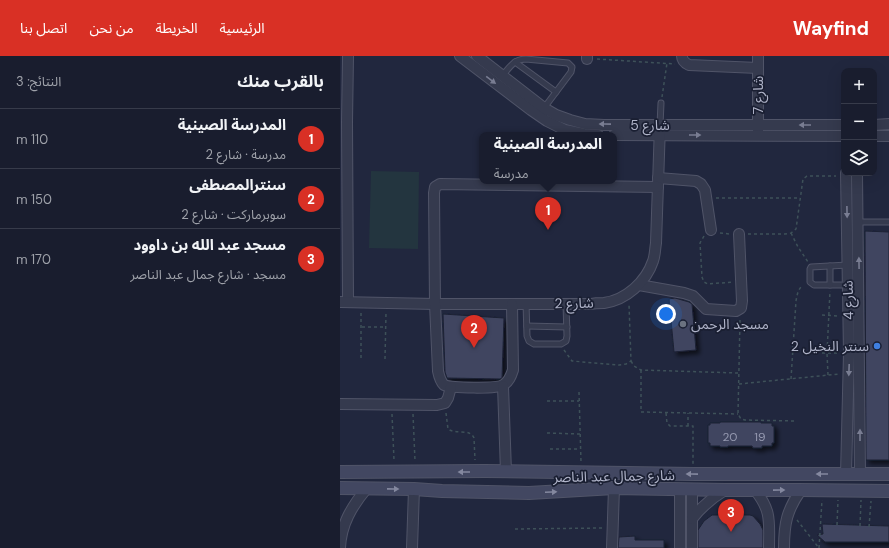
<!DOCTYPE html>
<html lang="ar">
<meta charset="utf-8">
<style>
:root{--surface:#191d2e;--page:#262a3a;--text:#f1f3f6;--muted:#9fa2aa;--line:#373b4a;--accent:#d93025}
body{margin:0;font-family:"DM Sans","Noto Sans Arabic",sans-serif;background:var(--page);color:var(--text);direction:rtl}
.controls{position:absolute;right:12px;top:12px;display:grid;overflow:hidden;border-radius:8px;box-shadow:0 4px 16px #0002}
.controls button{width:36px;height:36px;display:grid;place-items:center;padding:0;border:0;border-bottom:1px solid var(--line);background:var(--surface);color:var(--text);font:20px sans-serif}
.you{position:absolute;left:326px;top:258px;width:14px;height:14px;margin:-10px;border:3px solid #fff;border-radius:50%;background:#1a73e8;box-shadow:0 0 0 6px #1a73e833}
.badge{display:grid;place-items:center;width:26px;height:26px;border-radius:50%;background:var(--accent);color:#fff;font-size:13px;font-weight:700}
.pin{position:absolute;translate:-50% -33px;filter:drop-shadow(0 1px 2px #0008)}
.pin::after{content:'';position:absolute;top:21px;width:14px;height:12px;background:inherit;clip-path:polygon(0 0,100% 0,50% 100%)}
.popup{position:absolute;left:139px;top:76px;width:138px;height:52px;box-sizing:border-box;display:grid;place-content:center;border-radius:8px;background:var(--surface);filter:drop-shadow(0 1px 3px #0005);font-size:13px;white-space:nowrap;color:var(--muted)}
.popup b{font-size:15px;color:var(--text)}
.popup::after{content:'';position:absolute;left:50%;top:100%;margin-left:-8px;border:8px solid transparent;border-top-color:var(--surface)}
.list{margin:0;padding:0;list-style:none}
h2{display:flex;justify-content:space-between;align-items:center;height:52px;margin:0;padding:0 16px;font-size:17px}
h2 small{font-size:13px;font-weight:400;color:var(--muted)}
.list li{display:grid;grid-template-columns:26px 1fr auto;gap:12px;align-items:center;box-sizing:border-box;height:60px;padding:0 16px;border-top:1px solid var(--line)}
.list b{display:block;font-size:15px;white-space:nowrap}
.list p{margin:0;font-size:13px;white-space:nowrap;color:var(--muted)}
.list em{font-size:13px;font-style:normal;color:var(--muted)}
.icon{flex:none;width:22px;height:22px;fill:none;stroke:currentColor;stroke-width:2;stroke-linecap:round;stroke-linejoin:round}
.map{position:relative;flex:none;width:549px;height:492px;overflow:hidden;direction:ltr}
header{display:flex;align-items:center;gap:24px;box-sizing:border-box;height:56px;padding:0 20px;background:var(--accent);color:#fff}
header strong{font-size:19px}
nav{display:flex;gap:22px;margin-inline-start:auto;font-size:14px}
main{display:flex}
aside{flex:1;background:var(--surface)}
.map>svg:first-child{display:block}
.green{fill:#23353f}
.building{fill:#3f4560;stroke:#1c2134;filter:url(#shadow)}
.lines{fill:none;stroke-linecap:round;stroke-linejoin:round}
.service-casing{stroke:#505468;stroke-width:7}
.minor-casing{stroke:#505468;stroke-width:12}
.secondary-casing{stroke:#505468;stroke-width:14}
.path{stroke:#3e5159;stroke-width:1.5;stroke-dasharray:3 3;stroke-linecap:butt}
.service{stroke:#353a4e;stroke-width:5}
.minor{stroke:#353a4e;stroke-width:10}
.secondary{stroke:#424761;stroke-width:12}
.oneway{fill:#797d92}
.oneway2{fill:#84889f}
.worship-dot{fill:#6b7280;stroke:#1a1f32;stroke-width:1.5}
.shop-dot{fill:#3f7fe0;stroke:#1a1f32;stroke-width:1.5}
.labels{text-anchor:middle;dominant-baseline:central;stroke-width:3.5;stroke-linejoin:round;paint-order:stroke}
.number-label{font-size:12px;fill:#9498af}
.street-label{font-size:14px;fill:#b0b4c9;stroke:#1a1f32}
.poi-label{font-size:14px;fill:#b0b4c9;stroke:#1a1f32;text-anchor:start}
</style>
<header>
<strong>Wayfind</strong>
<nav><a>الرئيسية</a><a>الخريطة</a><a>من نحن</a><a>اتصل بنا</a></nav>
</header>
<main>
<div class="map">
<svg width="549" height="492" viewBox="0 0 549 492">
<defs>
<filter id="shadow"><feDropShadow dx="3.5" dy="3.5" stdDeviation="2" flood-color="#0009"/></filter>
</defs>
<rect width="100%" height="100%" fill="#21273e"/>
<path class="green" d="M 31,115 L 79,116 L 78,193 L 29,192 Z"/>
<g class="building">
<path d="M 525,175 L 549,176 L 549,404 L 526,404 Z"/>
<path d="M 335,242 L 349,246 L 352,248 L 356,294 L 334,296 L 329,243 Z"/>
<path d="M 103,258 L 164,262 L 162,322 L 160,323 L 107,322 L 105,316 Z"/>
<path d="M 380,366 L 421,366 L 421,367 L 432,367 L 432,370 L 434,370 L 434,387 L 432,387 L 432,390 L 422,390 L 422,392 L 413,392 L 412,390 L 388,390 L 388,391 L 380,391 L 380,390 L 370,390 L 370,387 L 368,387 L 368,369 L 370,369 L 370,367 L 380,367 Z"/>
<path d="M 372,459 L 410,459 L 413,460 L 420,468 L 423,474 L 423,492 L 358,492 L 358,474 L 364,465 Z"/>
<path d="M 482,468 L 549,470 L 549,486 L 485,486 L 477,479 L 483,478 Z"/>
<path d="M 295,480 L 295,484 L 324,484 L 324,492 L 278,492 L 279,481 Z"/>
</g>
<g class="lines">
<g class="service-casing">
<g id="service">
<path d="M 175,6 L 216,36"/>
<path d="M 162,20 C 170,11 174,3 186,3 L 228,7 L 232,11 L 231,16 L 204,52"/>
<path d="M 320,69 L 321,47"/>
<path d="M 518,166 L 549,166"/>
<path d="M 508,209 L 471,211 L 470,213 L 470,226 L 474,229 L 508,229"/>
<path d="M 490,210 L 490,229"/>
<path d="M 186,247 L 187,280 L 189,285 L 194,288 L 221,288 L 226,285 L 227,280 L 226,248"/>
<path d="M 187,270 L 227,271"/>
</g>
</g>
<g class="minor-casing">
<g id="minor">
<path d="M 8,0 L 7,66 L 8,246"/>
<path d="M 120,0 L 191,54 L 207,65 L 225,74 L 244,78 L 258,79"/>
<path d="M 137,0 L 204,52 L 216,59 L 230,64 L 245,68 L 264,69 L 504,69"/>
<path d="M 342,0 C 342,5 345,7 349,9 L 418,12"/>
<path d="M 418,0 L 418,75"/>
<path d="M 247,3 L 247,0"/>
<path d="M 534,69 L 549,68"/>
<path d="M 274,79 L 504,80"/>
<path d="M 534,80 L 549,80"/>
<path d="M 506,117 L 509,297 L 506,418"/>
<path d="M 517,117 L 520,418"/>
<path d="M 318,122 L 356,125 L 361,128 L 365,134 L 371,174"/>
<path d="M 299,229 L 344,237 L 353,240 L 366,253 L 396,255 L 401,252 L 402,245 L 399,178"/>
<path d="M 0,246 L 95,248 L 251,248 C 255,247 260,247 264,247 C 286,244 306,226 313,205 C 315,200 315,193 316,187 L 320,69"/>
<path d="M 172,248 L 173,314 C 171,320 169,326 163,329 C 157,333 111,332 104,329 C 100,325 99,320 98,315 L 95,248 L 94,137 L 95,131 L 100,128 L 318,131"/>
<path d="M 163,330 L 166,416"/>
<path d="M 0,348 L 97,349 L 105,347 L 108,342 L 111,331"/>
<path d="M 352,434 L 352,492"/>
<path d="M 415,434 C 432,455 429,466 429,492"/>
<path d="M 352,463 C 361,451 372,442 385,434"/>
<path d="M 0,492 C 1,468 12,450 27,432"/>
<path d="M 72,492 L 74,433"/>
<path d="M 272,492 L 274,432"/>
<path d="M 340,492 L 340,433"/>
<path d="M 444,492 C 444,467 447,454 461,434"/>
</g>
</g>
<g class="secondary-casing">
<g id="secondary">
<path d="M 0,416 L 145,415 L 354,418 L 549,418"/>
<path d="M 0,432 L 74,433 L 102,435 L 189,437 L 274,432 L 385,434 L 461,434 L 549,435"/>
</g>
</g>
<g class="path">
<path d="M 257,3 L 335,8"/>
<path d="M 322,41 L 327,7"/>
<path d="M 376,142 L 460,142"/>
<path d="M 380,177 L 390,178"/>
<path d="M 451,177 L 458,191 L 468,206"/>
<path d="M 408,178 L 445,178 L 451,177 L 456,173 L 463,123 L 467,120 L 496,120"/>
<path d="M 364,180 L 360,187 L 362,221 L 364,226 L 368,228 L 393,226"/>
<path d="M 482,259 L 499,260"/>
<path d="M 400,264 L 398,358 L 401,363 L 405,364 L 455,365"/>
<path d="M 22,271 L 46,271"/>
<path d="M 224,294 L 232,305 L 279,309 L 286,308 L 291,305 L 289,248"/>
<path d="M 482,297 L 499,297"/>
<path d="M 21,302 L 21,256"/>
<path d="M 45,303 L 46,257"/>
<path d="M 291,305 L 294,310 L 301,314 L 398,317"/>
<path d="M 301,314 L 301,356 L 398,358"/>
<path d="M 488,319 L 487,297 L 490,235"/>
<path d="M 451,323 L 456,245 C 457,239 458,233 463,229"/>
<path d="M 399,328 L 499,318"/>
<path d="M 239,336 L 241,406"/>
<path d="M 207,345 L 239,345"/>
<path d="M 106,357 L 108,373 C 116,379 130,372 134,382 L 135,404"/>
<path d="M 326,357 L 327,367 L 330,370 L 353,370 L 353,408"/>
<path d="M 52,358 L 54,404"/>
<path d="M 73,358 L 75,405"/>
<path d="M 348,370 L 348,357"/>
<path d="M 207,377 L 240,378"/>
<path d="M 210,393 L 240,393"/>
<path d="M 457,464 L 479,492"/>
<path d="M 497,469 L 498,444"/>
<path d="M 520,470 L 521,444"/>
<path d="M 529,471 L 531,445"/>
<path d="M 175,473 L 263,472"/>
<path d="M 479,492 L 482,444"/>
</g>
<use href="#service" class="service"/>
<use href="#minor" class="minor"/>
<use href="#secondary" class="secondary"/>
</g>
<defs><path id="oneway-solid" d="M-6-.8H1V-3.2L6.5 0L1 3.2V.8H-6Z"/></defs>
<g class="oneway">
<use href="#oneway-solid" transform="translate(151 24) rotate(37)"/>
<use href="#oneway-solid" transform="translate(265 68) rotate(-179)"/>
<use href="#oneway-solid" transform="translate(465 69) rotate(-180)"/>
<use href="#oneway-solid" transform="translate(355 79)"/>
<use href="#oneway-solid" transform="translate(507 156) rotate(89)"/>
<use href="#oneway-solid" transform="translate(519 207) rotate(-91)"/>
<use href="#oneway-solid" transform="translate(509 314) rotate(92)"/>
<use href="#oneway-solid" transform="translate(520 379) rotate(-90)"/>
</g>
<g class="oneway2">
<use href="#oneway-solid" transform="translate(124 416) rotate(180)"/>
<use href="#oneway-solid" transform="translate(352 418) rotate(-179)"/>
<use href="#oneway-solid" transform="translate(482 418) rotate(-180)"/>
<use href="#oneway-solid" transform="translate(53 433) rotate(1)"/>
<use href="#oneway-solid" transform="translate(439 434) rotate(-1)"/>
<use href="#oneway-solid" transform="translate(211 436) rotate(-2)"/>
</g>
<circle class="worship-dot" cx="343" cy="268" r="4"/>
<circle class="shop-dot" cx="537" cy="290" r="4"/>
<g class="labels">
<g class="number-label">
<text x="390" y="381">20</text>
<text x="420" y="381">19</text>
</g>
<g class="street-label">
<text transform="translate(418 39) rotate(-90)">شارع 7</text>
<text x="310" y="69">شارع 5</text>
<text transform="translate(508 244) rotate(-91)">شارع 4</text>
<text transform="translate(234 247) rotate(-1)">شارع 2</text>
<text transform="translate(274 420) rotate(-1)">شارع جمال عبد الناصر</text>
</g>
<g class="poi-label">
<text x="351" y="268">مسجد الرحمن</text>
<text x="529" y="290" text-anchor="end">سنتر النخيل 2</text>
</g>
</g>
</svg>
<div class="controls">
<button>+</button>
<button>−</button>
<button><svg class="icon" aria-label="layers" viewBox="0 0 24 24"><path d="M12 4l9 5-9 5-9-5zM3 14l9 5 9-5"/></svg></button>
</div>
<div class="you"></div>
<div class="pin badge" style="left:208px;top:174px">1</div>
<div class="popup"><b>المدرسة الصينية</b>مدرسة</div>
<div class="pin badge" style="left:134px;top:292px">2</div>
<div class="pin badge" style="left:391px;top:476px">3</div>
</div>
<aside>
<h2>بالقرب منك<small>النتائج: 3</small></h2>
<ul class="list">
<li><span class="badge">1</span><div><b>المدرسة الصينية</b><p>مدرسة · شارع 2</p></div><em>110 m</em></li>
<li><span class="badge">2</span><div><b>سنترالمصطفى</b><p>سوبرماركت · شارع 2</p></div><em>150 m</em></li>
<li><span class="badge">3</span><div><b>مسجد عبد الله بن داوود</b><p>مسجد · شارع جمال عبد الناصر</p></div><em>170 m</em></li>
</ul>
</aside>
</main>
